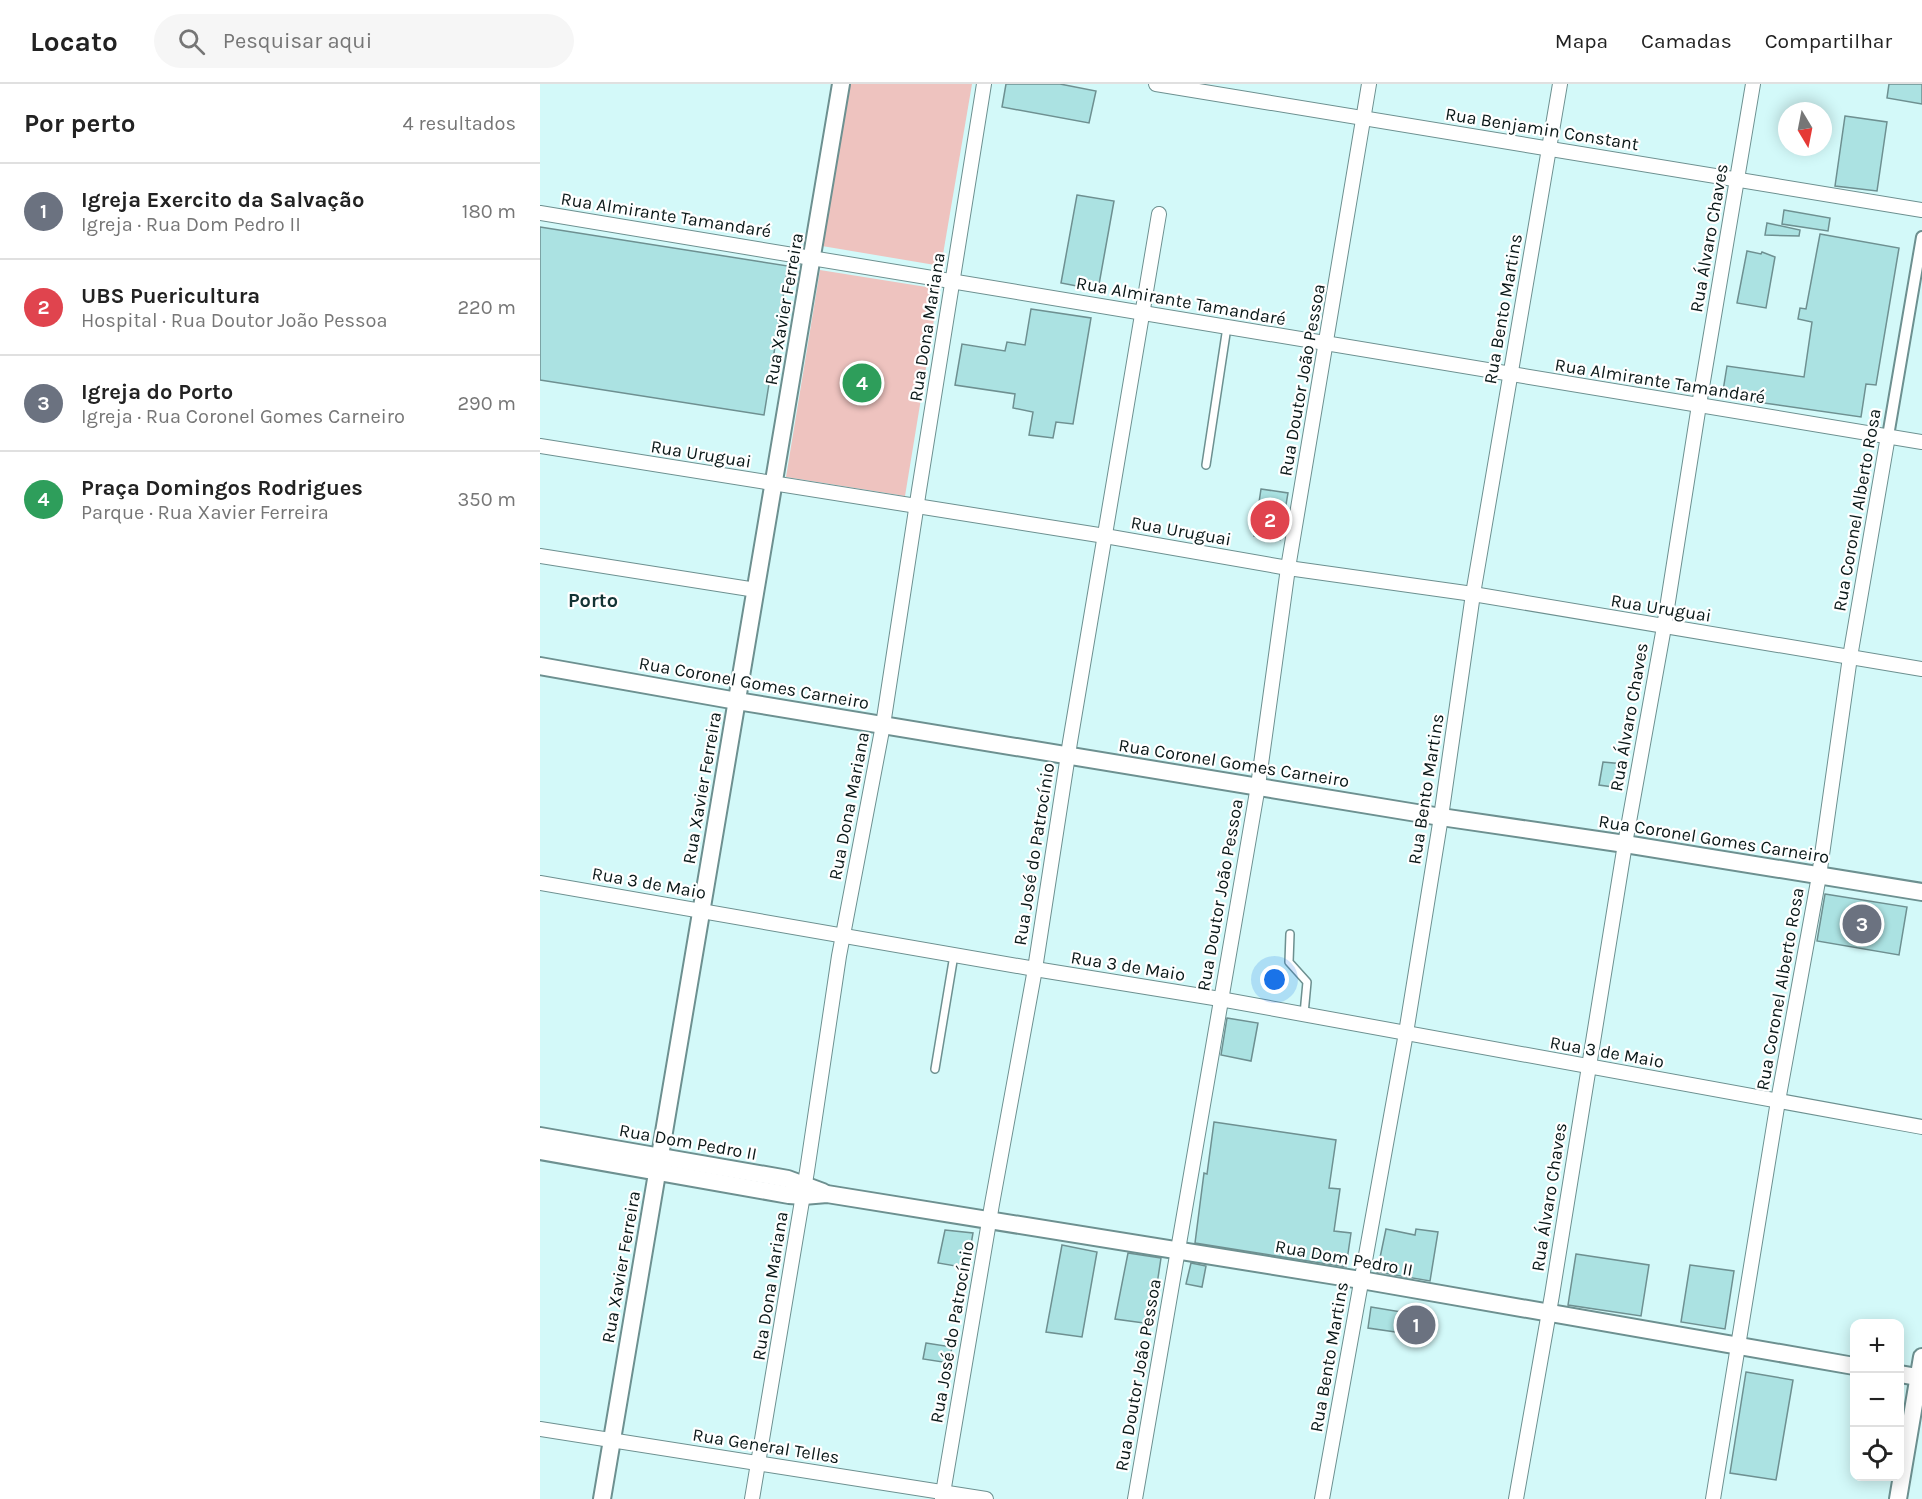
<!DOCTYPE html>
<html lang="pt">
<meta charset="utf-8">
<style>
:root{--surface:#fff;--page:#f6f6f6;--text:#222;--muted:#767676;--line:#e0e0e0;--accent:#2563eb}
body{margin:0;font-family:Karla,sans-serif;background:var(--page);color:var(--text)}
.controls{position:absolute;right:18px;bottom:18px;display:grid;overflow:hidden;border-radius:12px;box-shadow:0 3px 15px #0003}
.controls button{width:54px;height:54px;display:grid;place-items:center;padding:0;border:0;border-bottom:2px solid var(--line);background:var(--surface);color:var(--text);font:30px sans-serif}
.compass{position:absolute;left:1238px;top:18px;width:54px;height:54px;border-radius:50%;background:var(--surface);box-shadow:0 3px 15px #0003;rotate:170deg}
.you{position:absolute;left:735px;top:896px;width:21px;height:21px;margin:-15px;border:4px solid #fff;border-radius:50%;background:#1a73e8;box-shadow:0 0 0 9px #1a73e833}
.badge{display:grid;place-items:center;width:39px;height:39px;border-radius:50%;background:var(--accent);color:#fff;font-size:20px;font-weight:700}
.pin{position:absolute;translate:-50% -50%;border:3px solid #fff;box-shadow:0 2px 6px #0006}
.list{margin:0;padding:0;list-style:none}
h2{display:flex;justify-content:space-between;align-items:center;height:78px;margin:0;padding:0 24px;font-size:26px}
h2 small{font-size:20px;font-weight:400;color:var(--muted)}
.list li{display:grid;grid-template-columns:39px 1fr auto;gap:18px;align-items:center;box-sizing:border-box;height:96px;padding:0 24px;border-top:2px solid var(--line)}
.list b{display:block;font-size:22px;white-space:nowrap}
.list p{margin:0;font-size:20px;white-space:nowrap;color:var(--muted)}
.list em{font-size:20px;font-style:normal;color:var(--muted)}
.icon{flex:none;width:33px;height:33px;fill:none;stroke:currentColor;stroke-width:2;stroke-linecap:round;stroke-linejoin:round}
.map{position:relative;flex:none;width:1382px;height:1415px;overflow:hidden}
header{display:flex;align-items:center;gap:36px;box-sizing:border-box;height:84px;padding:0 30px;background:var(--surface);border-bottom:2px solid var(--line)}
header strong{font-size:28px}
nav{display:flex;gap:33px;margin-inline-start:auto;font-size:21px}
.search{width:420px;height:54px;background:var(--page);display:flex;align-items:center;gap:15px;box-sizing:border-box;padding:0 21px;border-radius:33px;color:var(--muted);font-size:22px}
main{display:flex}
aside{flex:1;background:var(--surface)}
.map>svg:first-child{display:block}
.green{fill:#eec3bf}
.building{fill:#abe2e2;stroke:#6e9091;stroke-width:1.5}
.lines{fill:none;stroke-linecap:round;stroke-linejoin:round}
.service-casing{stroke:#6d9090;stroke-width:10}
.pedestrian-casing{stroke:#6d9090;stroke-width:14}
.minor-casing{stroke:#6d9090;stroke-width:16}
.tertiary-casing{stroke:#6d9090;stroke-width:20}
.service{stroke:#fff;stroke-width:7}
.pedestrian{stroke:#fff;stroke-width:10}
.minor{stroke:#fff;stroke-width:14}
.tertiary{stroke:#fff;stroke-width:16}
.labels{text-anchor:middle;dominant-baseline:central;stroke-width:4.5;stroke-linejoin:round;paint-order:stroke}
.street-label{font-size:18px;fill:#0a1818;stroke:#fff}
.neighbourhood-label{font-size:20px;font-weight:bold;fill:#123334;stroke:#fff}
</style>
<header>
<strong>Locato</strong>
<div class="search"><svg class="icon" aria-label="search" viewBox="0 0 24 24"><circle cx="10" cy="10" r="6"/><path d="M15 15l6 6"/></svg>Pesquisar aqui</div>
<nav><a>Mapa</a><a>Camadas</a><a>Compartilhar</a></nav>
</header>
<main>
<aside>
<h2>Por perto<small>4 resultados</small></h2>
<ul class="list">
<li><span class="badge" style="background:#6b7280">1</span><div><b>Igreja Exercito da Salvação</b><p>Igreja · Rua Dom Pedro II</p></div><em>180 m</em></li>
<li><span class="badge" style="background:#e0444e">2</span><div><b>UBS Puericultura</b><p>Hospital · Rua Doutor João Pessoa</p></div><em>220 m</em></li>
<li><span class="badge" style="background:#6b7280">3</span><div><b>Igreja do Porto</b><p>Igreja · Rua Coronel Gomes Carneiro</p></div><em>290 m</em></li>
<li><span class="badge" style="background:#2e9e5b">4</span><div><b>Praça Domingos Rodrigues</b><p>Parque · Rua Xavier Ferreira</p></div><em>350 m</em></li>
</ul>
</aside>
<div class="map">
<svg width="1382" height="1415" viewBox="0 0 1382 1415">
<rect width="100%" height="100%" fill="#d3f9f9"/>
<g class="green">
<path d="M 310,0 L 432,0 L 401,182 L 282,162 Z"/>
<path d="M 280,186 L 399,205 L 365,412 L 246,393 Z"/>
</g>
<g class="building">
<path d="M 466,0 L 520,0 L 556,7 L 549,39 L 462,23 Z"/>
<path d="M 1349,0 L 1382,0 L 1382,20 L 1347,14 Z"/>
<path d="M 1305,32 L 1347,38 L 1337,107 L 1295,102 Z"/>
<path d="M 537,111 L 574,117 L 558,206 L 521,199 Z"/>
<path d="M 1244,126 L 1290,134 L 1288,147 L 1242,140 Z"/>
<path d="M 1227,139 L 1260,146 L 1259,152 L 1225,151 Z"/>
<path d="M 0,143 L 248,182 L 224,331 L 0,296 Z"/>
<path d="M 1280,150 L 1359,164 L 1336,301 L 1326,300 L 1321,333 L 1182,313 L 1187,282 L 1264,293 L 1272,238 L 1258,235 L 1260,224 L 1266,225 Z"/>
<path d="M 1207,167 L 1221,170 L 1222,168 L 1235,173 L 1226,224 L 1197,219 Z"/>
<path d="M 491,225 L 551,234 L 533,340 L 516,338 L 513,354 L 489,351 L 493,328 L 473,324 L 475,310 L 415,301 L 422,260 L 465,267 L 467,258 L 485,261 Z"/>
<path d="M 721,405 L 748,409 L 740,456 L 714,452 Z"/>
<path d="M 1063,678 L 1084,680 L 1080,704 L 1059,701 Z"/>
<path d="M 1285,810 L 1367,823 L 1359,871 L 1277,857 Z"/>
<path d="M 687,934 L 718,939 L 711,977 L 681,971 Z"/>
<path d="M 674,1038 L 796,1056 L 789,1104 L 800,1105 L 794,1147 L 811,1149 L 806,1183 L 655,1159 L 664,1089 L 667,1090 Z"/>
<path d="M 846,1145 L 875,1151 L 876,1145 L 898,1148 L 890,1197 L 837,1188 Z"/>
<path d="M 405,1146 L 433,1149 L 427,1184 L 398,1179 Z"/>
<path d="M 522,1161 L 557,1168 L 542,1253 L 506,1248 Z"/>
<path d="M 588,1169 L 621,1174 L 611,1240 L 575,1235 Z"/>
<path d="M 1036,1170 L 1109,1181 L 1101,1232 L 1028,1221 Z"/>
<path d="M 651,1179 L 666,1182 L 662,1203 L 646,1200 Z"/>
<path d="M 1150,1181 L 1194,1187 L 1185,1245 L 1141,1238 Z"/>
<path d="M 831,1223 L 886,1232 L 883,1252 L 828,1244 Z"/>
<path d="M 386,1259 L 412,1263 L 409,1279 L 383,1275 Z"/>
<path d="M 1206,1288 L 1253,1296 L 1236,1396 L 1190,1389 Z"/>
</g>
<g class="lines">
<g class="service-casing">
<g id="service">
<path d="M 666,381 L 687,243"/>
<path d="M 750,850 L 749,878 L 767,898 L 764,930"/>
<path d="M 395,985 L 414,871"/>
</g>
</g>
<g class="pedestrian-casing">
<path id="pedestrian" d="M 1348,352 L 1382,153"/>
</g>
<g class="minor-casing">
<g id="minor">
<path d="M 616,0 L 1382,126"/>
<path d="M 0,129 L 1382,358"/>
<path d="M 0,362 L 565,452 L 748,484 L 933,510 L 1382,585"/>
<path d="M 0,472 L 216,506"/>
<path d="M 0,799 L 495,885 L 680,915 L 1382,1043"/>
<path d="M 0,1345 L 446,1415"/>
<path d="M 212,1415 L 267,1087 L 299,872 L 343,641 L 379,406 L 444,0"/>
<path d="M 402,1415 L 452,1120 L 495,885 L 530,658 L 619,130"/>
<path d="M 595,1415 L 718,702 L 748,484 L 829,0"/>
<path d="M 782,1415 L 866,949 L 901,733 L 933,510 L 1020,0"/>
<path d="M 976,1415 L 1012,1211 L 1085,760 L 1124,543 L 1159,321 L 1213,0"/>
<path d="M 1173,1415 L 1238,1017 L 1279,792 L 1310,573 L 1348,352"/>
</g>
</g>
<g class="tertiary-casing">
<g id="tertiary">
<path d="M 0,582 L 197,617 L 901,733 L 1085,760 L 1382,808"/>
<path d="M 0,1052 L 248,1095 L 283,1108"/>
<path d="M 0,1067 L 249,1111 L 263,1112 L 287,1110 L 821,1196 L 1314,1282"/>
<path d="M 1360,1290 L 1382,1294"/>
<path d="M 62,1415 L 301,0"/>
<path d="M 1358,1415 L 1382,1273"/>
</g>
</g>
<use href="#service" class="service"/>
<use href="#pedestrian" class="pedestrian"/>
<use href="#minor" class="minor"/>
<use href="#tertiary" class="tertiary"/>
</g>
<g class="labels">
<g class="street-label">
<text transform="translate(1002 45) rotate(9)">Rua Benjamin Constant</text>
<text transform="translate(126 131) rotate(9)">Rua Almirante Tamandaré</text>
<text transform="translate(1169 154) rotate(-80)">Rua Álvaro Chaves</text>
<text transform="translate(641 217) rotate(10)">Rua Almirante Tamandaré</text>
<text transform="translate(244 225) rotate(-80)">Rua Xavier Ferreira</text>
<text transform="translate(963 225) rotate(-80)">Rua Bento Martins</text>
<text transform="translate(387 243) rotate(-81)">Rua Dona Mariana</text>
<text transform="translate(762 296) rotate(-80)">Rua Doutor João Pessoa</text>
<text transform="translate(1120 297) rotate(9)">Rua Almirante Tamandaré</text>
<text transform="translate(161 370) rotate(9)">Rua Uruguai</text>
<text transform="translate(1317 426) rotate(-80)">Rua Coronel Alberto Rosa</text>
<text transform="translate(641 447) rotate(10)">Rua Uruguai</text>
<text transform="translate(1121 524) rotate(9)">Rua Uruguai</text>
<text transform="translate(214 599) rotate(10)">Rua Coronel Gomes Carneiro</text>
<text transform="translate(1089 633) rotate(-80)">Rua Álvaro Chaves</text>
<text transform="translate(694 679) rotate(9)">Rua Coronel Gomes Carneiro</text>
<text transform="translate(162 704) rotate(-80)">Rua Xavier Ferreira</text>
<text transform="translate(886 705) rotate(-81)">Rua Bento Martins</text>
<text transform="translate(309 722) rotate(-79)">Rua Dona Mariana</text>
<text transform="translate(1174 755) rotate(9)">Rua Coronel Gomes Carneiro</text>
<text transform="translate(494 770) rotate(-81)">Rua José do Patrocínio</text>
<text transform="translate(109 799) rotate(10)">Rua 3 de Maio</text>
<text transform="translate(680 811) rotate(-80)">Rua Doutor João Pessoa</text>
<text transform="translate(588 882) rotate(9)">Rua 3 de Maio</text>
<text transform="translate(1240 905) rotate(-80)">Rua Coronel Alberto Rosa</text>
<text transform="translate(1067 968) rotate(10)">Rua 3 de Maio</text>
<text transform="translate(148 1058) rotate(10)">Rua Dom Pedro II</text>
<text transform="translate(1009 1113) rotate(-81)">Rua Álvaro Chaves</text>
<text transform="translate(804 1174) rotate(10)">Rua Dom Pedro II</text>
<text transform="translate(81 1183) rotate(-80)">Rua Xavier Ferreira</text>
<text transform="translate(230 1202) rotate(-81)">Rua Dona Mariana</text>
<text transform="translate(412 1248) rotate(-80)">Rua José do Patrocínio</text>
<text transform="translate(789 1273) rotate(-80)">Rua Bento Martins</text>
<text transform="translate(598 1291) rotate(-80)">Rua Doutor João Pessoa</text>
<text transform="translate(226 1362) rotate(9)">Rua General Telles</text>
</g>
<g class="neighbourhood-label">
<text x="53" y="516">Porto</text>
</g>
</g>
</svg>
<div class="controls">
<button>+</button>
<button>−</button>
<button><svg class="icon" aria-label="locate" viewBox="0 0 24 24"><circle cx="12" cy="12" r="6"/><path d="M12 2v4M12 18v4M2 12h4M18 12h4"/></svg></button>
</div>
<svg class="compass" viewBox="-18 -18 36 36"><path d="M0-13l5 13h-10z" fill="#e53935"/><path d="M0 13l5-13h-10z" fill="#767676"/></svg>
<div class="you"></div>
<div class="pin badge" style="left:876px;top:1241px;background:#6b7280">1</div>
<div class="pin badge" style="left:730px;top:436px;background:#e0444e">2</div>
<div class="pin badge" style="left:1322px;top:840px;background:#6b7280">3</div>
<div class="pin badge" style="left:322px;top:299px;background:#2e9e5b">4</div>
</div>
</main>
